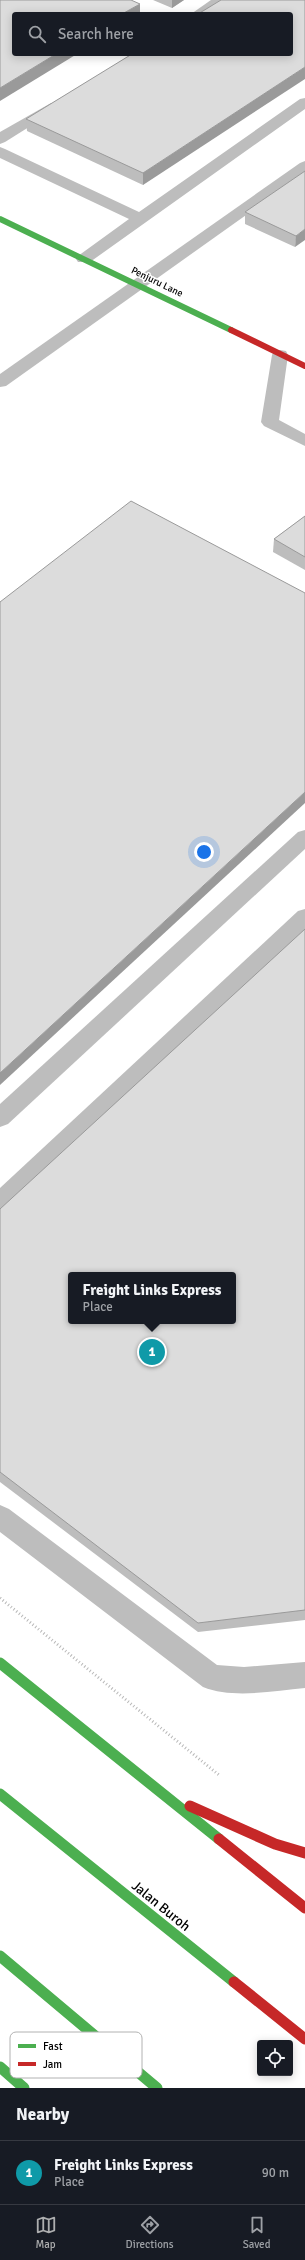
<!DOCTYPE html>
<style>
:root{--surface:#171b24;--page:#242831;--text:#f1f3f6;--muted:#9ea1a6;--line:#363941;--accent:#adaeaf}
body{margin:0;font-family:Signika,sans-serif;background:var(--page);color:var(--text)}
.controls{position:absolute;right:12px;bottom:12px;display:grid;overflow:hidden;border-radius:4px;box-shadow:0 2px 10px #0003}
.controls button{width:36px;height:36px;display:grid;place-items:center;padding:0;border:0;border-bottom:1px solid var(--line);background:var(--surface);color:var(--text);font:20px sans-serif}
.you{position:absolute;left:204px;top:852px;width:14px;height:14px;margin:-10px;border:3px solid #fff;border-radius:50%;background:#1a73e8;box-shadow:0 0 0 6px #1a73e833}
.badge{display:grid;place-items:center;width:26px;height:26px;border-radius:50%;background:var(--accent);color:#fff;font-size:13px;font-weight:700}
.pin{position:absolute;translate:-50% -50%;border:2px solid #fff;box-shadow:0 1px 4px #0006}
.popup{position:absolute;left:68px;top:1272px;width:168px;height:52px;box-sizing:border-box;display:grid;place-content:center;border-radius:4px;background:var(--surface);filter:drop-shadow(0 1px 3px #0005);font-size:13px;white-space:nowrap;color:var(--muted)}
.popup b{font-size:15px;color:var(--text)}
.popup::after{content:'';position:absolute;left:50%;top:100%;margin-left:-8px;border:8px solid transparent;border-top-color:var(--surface)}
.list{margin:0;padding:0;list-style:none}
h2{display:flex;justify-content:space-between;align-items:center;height:52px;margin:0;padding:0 16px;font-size:17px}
h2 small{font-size:13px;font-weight:400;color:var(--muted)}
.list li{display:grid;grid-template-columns:26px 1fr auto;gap:12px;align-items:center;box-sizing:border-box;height:64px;padding:0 16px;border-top:1px solid var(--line)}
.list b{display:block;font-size:15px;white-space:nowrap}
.list p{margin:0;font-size:13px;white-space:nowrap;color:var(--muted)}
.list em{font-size:13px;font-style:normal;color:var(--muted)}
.icon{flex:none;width:22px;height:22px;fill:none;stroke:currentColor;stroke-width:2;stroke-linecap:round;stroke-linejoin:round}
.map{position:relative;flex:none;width:305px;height:2088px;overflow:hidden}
.search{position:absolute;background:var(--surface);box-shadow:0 2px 10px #0003;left:12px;right:12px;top:12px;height:44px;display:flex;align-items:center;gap:10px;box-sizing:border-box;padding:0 14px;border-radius:4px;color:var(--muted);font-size:15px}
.sheet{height:116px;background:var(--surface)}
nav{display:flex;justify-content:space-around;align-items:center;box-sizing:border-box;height:56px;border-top:1px solid var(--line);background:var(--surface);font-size:11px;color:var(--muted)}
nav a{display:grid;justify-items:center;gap:2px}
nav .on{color:var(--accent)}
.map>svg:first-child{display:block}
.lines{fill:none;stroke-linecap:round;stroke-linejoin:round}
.path{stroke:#b8b8b8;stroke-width:3;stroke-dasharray:1 2.5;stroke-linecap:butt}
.lane{fill:#bdbdbd;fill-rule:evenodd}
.fast-far1{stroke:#4caf50;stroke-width:6}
.fast{stroke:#4caf50;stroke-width:11}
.jam-far1{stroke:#c62828;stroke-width:6}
.jam{stroke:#c62828;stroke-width:11}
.wall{fill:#bdbdbd}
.shaded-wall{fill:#9a9a9a}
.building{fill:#dcdcdc;stroke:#9a9a9a;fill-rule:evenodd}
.labels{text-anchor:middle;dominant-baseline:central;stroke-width:3;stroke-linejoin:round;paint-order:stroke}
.far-street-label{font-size:10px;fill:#000;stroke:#fff}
.near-street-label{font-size:14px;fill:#000;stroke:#fff}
.key{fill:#fff;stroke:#b2b2b2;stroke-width:1}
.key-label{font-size:11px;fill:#000}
</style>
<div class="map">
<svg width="305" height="2088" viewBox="0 0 305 2088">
<rect width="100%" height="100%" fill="#fff"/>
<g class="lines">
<path class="path" d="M 0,1598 L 219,1775"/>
<g class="lane">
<path d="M 211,0 L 228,0 L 208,14 L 191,14 Z"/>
<path d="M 305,98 L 305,109 L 90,262 L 78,262 L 76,259 L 78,256 L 129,219 L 0,158 L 0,147 L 5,149 L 139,212 L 300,99 Z"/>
<path d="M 51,103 L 56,104 L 58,107 L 56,110 L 5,142 L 0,144 L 0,132 Z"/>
<path d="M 305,161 L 305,173 L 6,386 L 0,387 L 0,374 L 300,163 Z"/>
<path d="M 280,350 L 286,351 L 288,355 L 279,420 L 305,434 L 305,446 L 264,426 L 261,422 L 272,355 L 274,351 Z"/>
<path d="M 305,830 L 305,849 L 8,1124 L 0,1127 L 0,1104 L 298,832 Z"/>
<path d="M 305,909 L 305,930 L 8,1209 L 0,1212 L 0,1188 L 298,911 Z"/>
<path d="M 0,1505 L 9,1509 L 217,1665 L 244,1667 L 305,1662 L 305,1688 C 273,1691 233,1699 203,1687 L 0,1532 Z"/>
</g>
<path class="fast-far1" d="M 0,219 L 231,330"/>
<g class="fast">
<path d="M 0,1663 L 219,1839"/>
<path d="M 0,1794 L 234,1982"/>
<path d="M 0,1956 L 157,2088"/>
<path d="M 0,2067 L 24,2088"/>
</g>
<path class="jam-far1" d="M 231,330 L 305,366"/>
<g class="jam">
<path d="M 190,1806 L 275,1844 L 305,1853"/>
<path d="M 219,1839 L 305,1908"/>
<path d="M 234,1982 L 305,2039"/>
</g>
</g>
<g class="wall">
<path d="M 153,0 L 184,0 L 172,8 Z"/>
<path d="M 221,0 L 143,185 L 27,131 L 26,119 Z"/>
<path d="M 305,171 L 295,247 L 245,224 L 245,212 Z"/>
<path d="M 305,516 L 305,570 L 273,552 L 274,539 Z"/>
<path d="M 305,929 L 305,1620 L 198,1632 L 0,1482 L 0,1209 Z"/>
</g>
<g class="shaded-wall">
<path d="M 172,0 L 184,0 L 172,8 Z"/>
<path d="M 140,4 L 140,14 L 122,14 Z"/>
<path d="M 56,54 L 77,54 L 0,101 L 0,88 Z"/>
<path d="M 305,67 L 305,79 L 143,185 L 143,173 Z"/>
<path d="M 305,229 L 305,240 L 295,247 L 296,236 Z"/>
<path d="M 305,792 L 305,803 L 0,1085 L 0,1073 Z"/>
</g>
<g class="building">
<path d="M 0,0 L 131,0 L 140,4 L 122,14 L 14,14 L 14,54 L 56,54 L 0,88 Z"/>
<path d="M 221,0 L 305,0 L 305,67 L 143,173 L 26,119 L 132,54 L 291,54 L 291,14 L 198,14 Z"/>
<path d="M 305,171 L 305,229 L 296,236 L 245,212 Z"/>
<path d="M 131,501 L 305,593 L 305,792 L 0,1073 L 0,602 Z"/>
<path d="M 305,516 L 305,557 L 274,539 Z"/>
<path d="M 305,929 L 305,1610 L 198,1623 L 0,1472 L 0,1209 ZM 71,1275 L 233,1275 L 233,1321 L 71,1321 Z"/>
</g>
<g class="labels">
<g class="far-street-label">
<text transform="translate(157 282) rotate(26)">Penjuru Lane</text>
</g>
<g class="near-street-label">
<text transform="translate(161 1906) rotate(39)">Jalan Buroh</text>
</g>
</g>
<rect x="10" y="2032" width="132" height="46" rx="6" class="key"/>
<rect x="18" y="2044" width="18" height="4" fill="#4caf50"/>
<rect x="18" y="2062" width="18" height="4" fill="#c62828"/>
<g class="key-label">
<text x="43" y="2050">Fast</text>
<text x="43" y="2068">Jam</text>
</g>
</svg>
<div class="controls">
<button><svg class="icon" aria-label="locate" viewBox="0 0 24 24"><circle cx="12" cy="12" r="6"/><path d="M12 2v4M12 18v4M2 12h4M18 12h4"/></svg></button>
</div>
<div class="you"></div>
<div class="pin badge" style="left:152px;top:1352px;background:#0f9aa8">1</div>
<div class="popup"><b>Freight Links Express</b>Place</div>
<div class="search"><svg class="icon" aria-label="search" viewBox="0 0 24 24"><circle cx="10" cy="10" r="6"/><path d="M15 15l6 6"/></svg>Search here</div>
</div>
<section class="sheet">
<h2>Nearby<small></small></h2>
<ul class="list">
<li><span class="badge" style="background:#0f9aa8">1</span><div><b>Freight Links Express</b><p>Place</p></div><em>90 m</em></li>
</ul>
</section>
<nav>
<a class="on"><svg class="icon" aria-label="map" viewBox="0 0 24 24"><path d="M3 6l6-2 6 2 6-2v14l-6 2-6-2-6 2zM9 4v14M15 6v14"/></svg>Map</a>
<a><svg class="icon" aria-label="directions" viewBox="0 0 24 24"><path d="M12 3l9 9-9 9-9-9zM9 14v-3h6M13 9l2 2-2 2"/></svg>Directions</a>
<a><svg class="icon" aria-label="saved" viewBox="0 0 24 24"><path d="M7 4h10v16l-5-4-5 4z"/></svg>Saved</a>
</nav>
